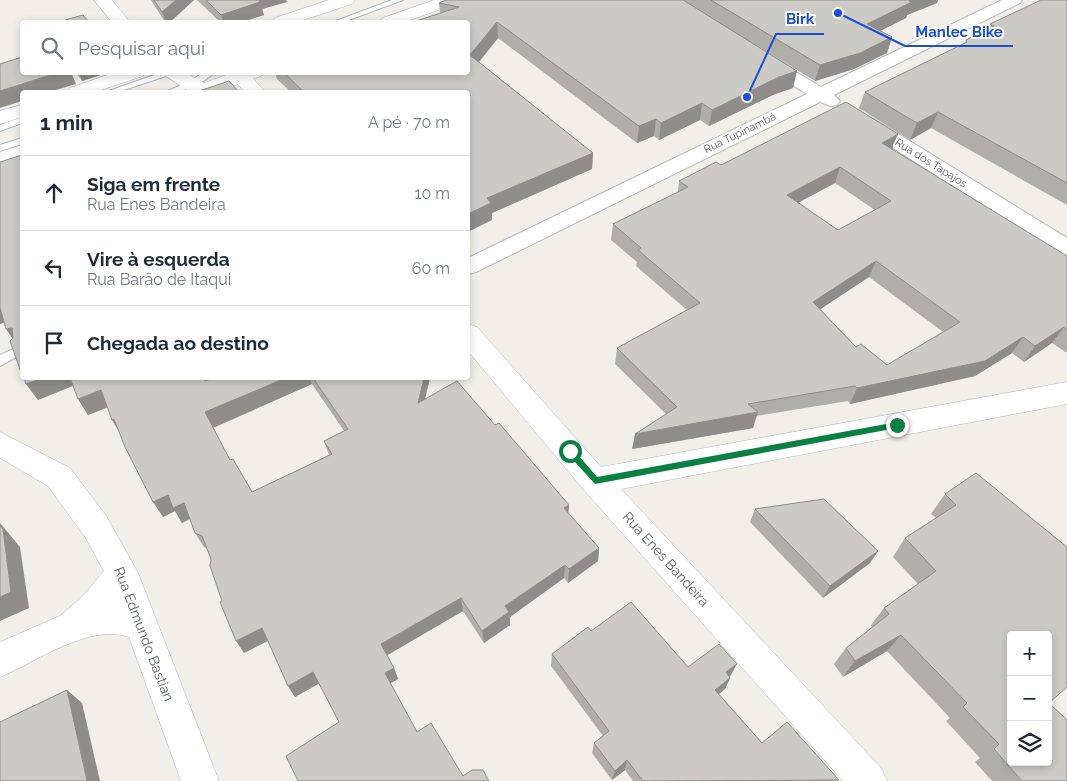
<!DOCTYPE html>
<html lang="pt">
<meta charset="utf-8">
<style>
:root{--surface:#fff;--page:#f6f6f7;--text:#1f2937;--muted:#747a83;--line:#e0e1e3}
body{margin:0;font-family:Raleway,sans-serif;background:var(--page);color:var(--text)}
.controls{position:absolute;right:15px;bottom:15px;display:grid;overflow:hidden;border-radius:5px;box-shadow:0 2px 8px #0003}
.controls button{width:45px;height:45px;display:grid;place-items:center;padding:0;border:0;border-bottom:1px solid var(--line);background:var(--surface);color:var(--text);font:25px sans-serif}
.stop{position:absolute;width:15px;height:15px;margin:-11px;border:4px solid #0b8043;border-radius:50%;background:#fff}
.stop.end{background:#0b8043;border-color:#fff;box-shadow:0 1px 5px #0008}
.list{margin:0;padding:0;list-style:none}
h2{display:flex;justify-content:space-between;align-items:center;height:65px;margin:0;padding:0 20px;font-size:21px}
h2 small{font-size:16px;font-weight:400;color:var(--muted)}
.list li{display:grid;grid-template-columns:32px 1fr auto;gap:15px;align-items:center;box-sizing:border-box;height:75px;padding:0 20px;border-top:1px solid var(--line)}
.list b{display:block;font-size:19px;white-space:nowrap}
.list p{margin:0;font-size:16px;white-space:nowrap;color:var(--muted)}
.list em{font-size:16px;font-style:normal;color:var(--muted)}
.icon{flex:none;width:28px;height:28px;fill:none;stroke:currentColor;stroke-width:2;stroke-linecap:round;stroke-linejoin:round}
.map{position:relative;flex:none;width:1067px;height:781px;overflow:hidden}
.search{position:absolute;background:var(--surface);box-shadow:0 2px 8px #0003;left:20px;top:20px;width:450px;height:55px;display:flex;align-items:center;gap:12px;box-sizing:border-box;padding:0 18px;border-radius:5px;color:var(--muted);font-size:19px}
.panel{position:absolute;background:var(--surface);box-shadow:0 2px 8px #0003;left:20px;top:90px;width:450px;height:290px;border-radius:5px}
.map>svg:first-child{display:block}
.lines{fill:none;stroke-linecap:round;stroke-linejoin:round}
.service-casing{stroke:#b5b8bc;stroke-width:2}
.minor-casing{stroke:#b5b8bc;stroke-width:2}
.tertiary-casing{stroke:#b5b8bc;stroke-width:1}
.secondary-casing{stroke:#b6babf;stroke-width:1}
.service{fill:#fff;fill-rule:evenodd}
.minor{fill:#fff;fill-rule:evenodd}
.tertiary{fill:#fff;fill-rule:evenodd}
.secondary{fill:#fff;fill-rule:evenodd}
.wall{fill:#afaea9;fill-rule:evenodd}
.shaded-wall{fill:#8f8d8a}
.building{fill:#cccac5;stroke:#8f8d8a;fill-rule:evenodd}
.route{fill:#0b8043}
.labels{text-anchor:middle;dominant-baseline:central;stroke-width:4;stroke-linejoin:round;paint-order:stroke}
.far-street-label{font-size:11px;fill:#5f6368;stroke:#fff}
.street-label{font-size:14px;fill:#5f6368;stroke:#fff}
.leader{fill:none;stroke:#1d4ed8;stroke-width:2}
.callout-dot{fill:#1d4ed8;stroke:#fff;stroke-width:2}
.callout-label{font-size:15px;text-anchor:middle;font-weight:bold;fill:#1d4ed8;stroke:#fff;stroke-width:4;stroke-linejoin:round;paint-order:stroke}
</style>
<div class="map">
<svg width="1067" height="781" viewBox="0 0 1067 781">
<rect width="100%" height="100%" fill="#f1efe8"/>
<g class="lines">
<g class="service-casing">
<g id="service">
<path d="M 392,0 L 403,0 L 343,22 L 333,22 Z"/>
<path d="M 163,72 L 178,72 L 118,92 L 106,92 Z"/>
<path d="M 204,72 L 215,72 C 202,84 182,94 165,92 L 189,82 Z"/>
<path d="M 22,117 L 22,123 L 0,131 L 0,125 Z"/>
<path d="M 22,138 L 22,144 L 0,151 L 0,145 Z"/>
<path d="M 22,345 L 22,354 L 0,366 L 0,355 Z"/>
</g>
</g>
<g class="minor-casing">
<g id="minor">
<path d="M 1002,0 L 1022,0 L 1020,3 L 834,95 L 840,101 L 837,105 L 831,106 L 820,102 L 476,272 L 468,274 L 468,258 L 807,94 L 761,66 L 758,62 L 761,58 L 773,58 L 821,87 Z"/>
<path d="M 867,117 L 874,119 L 1067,238 L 1067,255 L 1059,253 L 860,127 L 858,123 L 860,119 Z"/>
</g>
</g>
<g class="tertiary-casing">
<g id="tertiary">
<path d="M 234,73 L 248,73 L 265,92 L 245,92 L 231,77 Z"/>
<path d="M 468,324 L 477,327 L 601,467 L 1067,382 L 1067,404 L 621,489 L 881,768 L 887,781 L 843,781 L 584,490 L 468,351 Z"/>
<path d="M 0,432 L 70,468 L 107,517 L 138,573 L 219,781 L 181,781 L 129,637 C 89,623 36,662 0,677 L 0,642 L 60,616 L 84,595 L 104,571 L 85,537 L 48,486 L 0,458 Z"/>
</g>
</g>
<g class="secondary-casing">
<g id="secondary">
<path d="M 94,0 L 112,0 L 130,22 L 112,22 Z"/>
<path d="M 329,0 L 355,0 L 352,4 L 297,22 L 272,22 L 275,18 Z"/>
<path d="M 434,0 L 459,0 L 456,4 L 404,22 L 380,22 L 383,18 Z"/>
<path d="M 116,72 L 145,72 L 143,76 L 95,92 L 67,92 L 70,88 Z"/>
<path d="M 160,72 L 184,72 L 204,83 L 235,72 L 263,72 L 261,76 L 216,92 L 190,92 Z"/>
<path d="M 22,105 L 22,117 L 0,124 L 0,111 Z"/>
<path d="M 22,145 L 22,158 L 0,165 L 0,152 Z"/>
</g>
</g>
<use href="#service" class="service"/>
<use href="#minor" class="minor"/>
<use href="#tertiary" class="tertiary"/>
<use href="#secondary" class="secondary"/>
</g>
<g class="wall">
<path d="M 151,0 L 194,0 L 170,22 L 165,22 Z"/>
<path d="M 197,0 L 286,0 L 287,2 L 262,9 L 264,15 L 241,22 L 220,22 Z"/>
<path d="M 446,0 L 938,0 L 937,3 L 907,15 L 906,18 L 880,31 L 892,37 L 887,53 L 854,69 L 815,81 L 731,30 L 797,71 L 793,88 L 775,94 L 709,126 L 700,120 L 659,140 L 654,136 L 637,143 L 498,38 L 479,62 L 593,153 L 592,169 L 492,213 L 492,220 L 468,92 L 291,92 L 277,79 L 275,72 L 468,72 L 440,13 L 439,3 Z"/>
<path d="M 1067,0 L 1067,205 L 931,128 L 910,140 L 859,108 L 865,92 L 965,43 L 966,40 L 988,29 L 990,24 Z"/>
<path d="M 76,72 L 110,72 L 82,81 Z"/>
<path d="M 892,149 L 1067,256 L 1067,353 L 1052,343 L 1024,362 L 1012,353 L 975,376 L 850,404 L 848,401 L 756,416 L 753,428 L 632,449 L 666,414 L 615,364 L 617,348 L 687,310 L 636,266 L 637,262 L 611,240 L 613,224 L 678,192 L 679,181 L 721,165 ZM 835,183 L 875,210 L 838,230 L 798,203 ZM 869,277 L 943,332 L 887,365 L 856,347 L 820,309 Z"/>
<path d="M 24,378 L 205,381 L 214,378 L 430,378 L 425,399 L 495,425 L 569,505 L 568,513 L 599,548 L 598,561 L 568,583 L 564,578 L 510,617 L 510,625 L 484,643 L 463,611 L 387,655 L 394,668 L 398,679 L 390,684 L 417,732 L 463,776 L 489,781 L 298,781 L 339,722 L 319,683 L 295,697 L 288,686 L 268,641 L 244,653 L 222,601 L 211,559 L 207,549 L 204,547 L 195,533 L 190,519 L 182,523 L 175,511 L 163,517 L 107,407 L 88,415 L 78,399 L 73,386 L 38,400 ZM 312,384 L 344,431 L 324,441 L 329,455 L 252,492 L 230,460 L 213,427 Z"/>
<path d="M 976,473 L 1049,703 L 1067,781 L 992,781 L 975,762 L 980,758 L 946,721 L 950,718 L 887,651 L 843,677 L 834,664 L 846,648 L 872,627 L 871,625 L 884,608 L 918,584 L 893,557 L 905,538 L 936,518 L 931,514 L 945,494 Z"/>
<path d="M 755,509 L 878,551 L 870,563 L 823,598 L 750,522 Z"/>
<path d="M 591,631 L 688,667 L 731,675 L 730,677 L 730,678 L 725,689 L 719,694 L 762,743 L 838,781 L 633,781 L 625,770 L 612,780 L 592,753 L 594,743 L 603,736 L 551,666 L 552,654 Z"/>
</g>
<g class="shaded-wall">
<path d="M 176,0 L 194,0 L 170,22 L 166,22 L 162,12 Z"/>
<path d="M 258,0 L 286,0 L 287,2 L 262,9 L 264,15 L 241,22 L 224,22 L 221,15 Z"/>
<path d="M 910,0 L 938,0 L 937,3 L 907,15 L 906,18 L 862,40 L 867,24 Z"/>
<path d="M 497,22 L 498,38 L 471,72 L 470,55 Z"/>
<path d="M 892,37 L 887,53 L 854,69 L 815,81 L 820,65 Z"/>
<path d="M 797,71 L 793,88 L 775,94 L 709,126 L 712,110 L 779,77 Z"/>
<path d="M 60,72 L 71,72 L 76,84 L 49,92 L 22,92 L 22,101 L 0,108 L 0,91 Z"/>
<path d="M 79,72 L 110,72 L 82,81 Z"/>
<path d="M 702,103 L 700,120 L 659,140 L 661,123 Z"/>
<path d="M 938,112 L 931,128 L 910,140 L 917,123 Z"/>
<path d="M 656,119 L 654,136 L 637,143 L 639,126 Z"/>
<path d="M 898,134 L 892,150 L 882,143 Z"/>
<path d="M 593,153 L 592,169 L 492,213 L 492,220 L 468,232 L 468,214 L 487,198 Z"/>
<path d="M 840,167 L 835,183 L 782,211 L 787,195 Z"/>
<path d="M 876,261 L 869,277 L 807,318 L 813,302 Z"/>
<path d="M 0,306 L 10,320 L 0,324 Z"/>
<path d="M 1064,327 L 1052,343 L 1024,362 L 1035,346 Z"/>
<path d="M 12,328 L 17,345 L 6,329 Z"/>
<path d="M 1023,337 L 1012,353 L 975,376 L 850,404 L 857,388 Z"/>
<path d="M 43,378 L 73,378 L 77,384 L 38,400 L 26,384 Z"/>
<path d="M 286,378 L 310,378 L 312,384 L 213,428 L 205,412 Z"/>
<path d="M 424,378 L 430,378 L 420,418 L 418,403 Z"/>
<path d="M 101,390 L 111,406 L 88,415 L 78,399 Z"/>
<path d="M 758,412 L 753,428 L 632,449 L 635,434 Z"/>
<path d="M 114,419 L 122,436 L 112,420 Z"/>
<path d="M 168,495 L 184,503 L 193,517 L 182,523 L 175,511 L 163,517 L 153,502 Z"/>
<path d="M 569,505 L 568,519 L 564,508 Z"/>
<path d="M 0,523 L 20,547 L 29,608 L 0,621 Z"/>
<path d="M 599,548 L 598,561 L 568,583 L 569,569 Z"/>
<path d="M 878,551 L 870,563 L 823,598 L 830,586 Z"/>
<path d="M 565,565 L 564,578 L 510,617 L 510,625 L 484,643 L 482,631 L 505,606 Z"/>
<path d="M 461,598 L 463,611 L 386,656 L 381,644 Z"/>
<path d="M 262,628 L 269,640 L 244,653 L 236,641 Z"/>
<path d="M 901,635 L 887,651 L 843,677 L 855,661 Z"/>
<path d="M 737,664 L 731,675 L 720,684 L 726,672 Z"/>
<path d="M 394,668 L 398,679 L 389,684 L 385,673 Z"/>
<path d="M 313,672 L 320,683 L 295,697 L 288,686 Z"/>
<path d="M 730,678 L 725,689 L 710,701 L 715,690 Z"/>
<path d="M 67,690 L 82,703 L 100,781 L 87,781 Z"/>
<path d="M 627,760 L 625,770 L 612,780 L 615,771 Z"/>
</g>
<g class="building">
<path d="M 154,0 L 176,0 L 162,12 Z"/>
<path d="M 206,0 L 259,0 L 260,2 L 221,15 Z"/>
<path d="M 446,0 L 683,0 L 797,71 L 779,77 L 712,110 L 702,103 L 661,123 L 656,119 L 639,126 L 497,22 L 470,55 L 593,153 L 487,198 L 491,203 L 468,214 L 468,92 L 304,92 L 283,72 L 468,72 L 468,22 L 413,22 L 459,7 L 439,3 Z"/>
<path d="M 711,0 L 910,0 L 909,1 L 912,2 L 867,24 L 892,37 L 860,53 L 820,65 Z"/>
<path d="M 1041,0 L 1067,0 L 1067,183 L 938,112 L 917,123 L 865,92 L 967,42 L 966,40 L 994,26 L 990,24 Z"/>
<path d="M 83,15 L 89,22 L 58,22 Z"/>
<path d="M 22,57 L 22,72 L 60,72 L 0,91 L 0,64 Z"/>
<path d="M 229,81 L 239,92 L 196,92 Z"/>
<path d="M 846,102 L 898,134 L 882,143 L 1067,256 L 1067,330 L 1064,327 L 1035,346 L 1023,337 L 985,361 L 857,388 L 855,386 L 748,404 L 758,412 L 635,434 L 677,407 L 617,348 L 700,303 L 638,250 L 641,248 L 613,224 L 688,187 L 679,181 L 716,162 L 721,165 ZM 840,167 L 891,201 L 838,230 L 787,195 ZM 876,261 L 960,322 L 887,365 L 861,344 L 856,347 L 813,302 Z"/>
<path d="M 22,155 L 22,375 L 10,341 L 13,338 L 12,328 L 6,329 L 0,308 L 0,162 Z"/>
<path d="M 24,378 L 43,378 L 26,384 Z"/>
<path d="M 70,378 L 203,378 L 205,381 L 214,378 L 286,378 L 205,412 L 230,460 L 233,459 L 252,492 L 332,454 L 324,441 L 348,429 L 313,378 L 424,378 L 418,403 L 457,381 L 495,425 L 499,423 L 569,505 L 564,508 L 599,548 L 569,569 L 565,565 L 505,606 L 509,612 L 482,631 L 461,598 L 381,644 L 394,668 L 385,673 L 417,732 L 431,723 L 463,776 L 472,770 L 483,770 L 489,781 L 298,781 L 286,756 L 339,722 L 313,672 L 288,686 L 262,628 L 236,641 L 220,602 L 222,601 L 210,566 L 211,559 L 202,536 L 195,533 L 184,503 L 173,508 L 168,495 L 153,502 L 125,447 L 114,419 L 112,420 L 101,390 L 78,399 Z"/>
<path d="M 976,473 L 1067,547 L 1067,687 L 1049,703 L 1067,720 L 1067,781 L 1022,781 L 994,749 L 999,744 L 963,707 L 967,703 L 901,635 L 855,661 L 846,648 L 889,614 L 884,608 L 936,571 L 905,538 L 956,505 L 945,494 ZM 1011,635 L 1048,635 L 1048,762 L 1011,762 Z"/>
<path d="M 824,499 L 878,551 L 830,586 L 755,509 Z"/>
<path d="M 0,526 L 3,529 L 11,592 L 0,597 Z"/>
<path d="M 631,602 L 688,667 L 719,644 L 737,664 L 726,672 L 730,678 L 715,690 L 762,743 L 787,722 L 839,780 L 643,781 L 627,760 L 615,771 L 594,743 L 609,731 L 552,654 L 588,627 L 591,631 Z"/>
<path d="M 67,690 L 87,781 L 0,781 L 0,722 Z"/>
</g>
<path class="route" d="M 897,422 L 901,425 L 897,428 L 595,484 L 565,451 L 570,448 L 573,449 L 597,477 Z"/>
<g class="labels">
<g class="far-street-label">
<text transform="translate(740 133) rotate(-26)">Rua Tupinambá</text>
<text transform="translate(931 163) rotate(32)">Rua dos Tapajós</text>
</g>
<g class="street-label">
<text transform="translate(666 559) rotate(48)">Rua Enes Bandeira</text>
<text transform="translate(144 634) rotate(69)">Rua Edmundo Bastian</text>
</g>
</g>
<path class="leader" d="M747 97L776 34H824M838 13L905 46H1013"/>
<g class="callout-dot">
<circle cx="747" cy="97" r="5"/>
<circle cx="838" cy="13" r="5"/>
</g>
<g class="callout-label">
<text x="800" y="24">Birk</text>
<text x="959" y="37">Manlec Bike</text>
</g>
</svg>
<div class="controls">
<button>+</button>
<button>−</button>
<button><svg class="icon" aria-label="layers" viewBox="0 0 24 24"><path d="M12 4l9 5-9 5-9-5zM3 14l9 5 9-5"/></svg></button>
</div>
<div class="stop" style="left:570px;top:451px"></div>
<div class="stop end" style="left:897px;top:425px"></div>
<div class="search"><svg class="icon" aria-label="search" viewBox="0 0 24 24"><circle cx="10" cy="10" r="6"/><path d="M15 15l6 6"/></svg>Pesquisar aqui</div>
<section class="panel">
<h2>1 min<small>A pé · 70 m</small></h2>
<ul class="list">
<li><svg class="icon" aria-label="ahead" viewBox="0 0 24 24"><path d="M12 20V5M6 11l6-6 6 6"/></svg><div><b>Siga em frente</b><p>Rua Enes Bandeira</p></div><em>10 m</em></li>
<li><svg class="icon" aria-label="left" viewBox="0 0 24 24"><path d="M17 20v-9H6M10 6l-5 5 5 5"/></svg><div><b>Vire à esquerda</b><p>Rua Barão de Itaqui</p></div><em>60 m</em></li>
<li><svg class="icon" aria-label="arrive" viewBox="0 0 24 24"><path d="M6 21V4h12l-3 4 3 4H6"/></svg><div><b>Chegada ao destino</b></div></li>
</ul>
</section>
</div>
